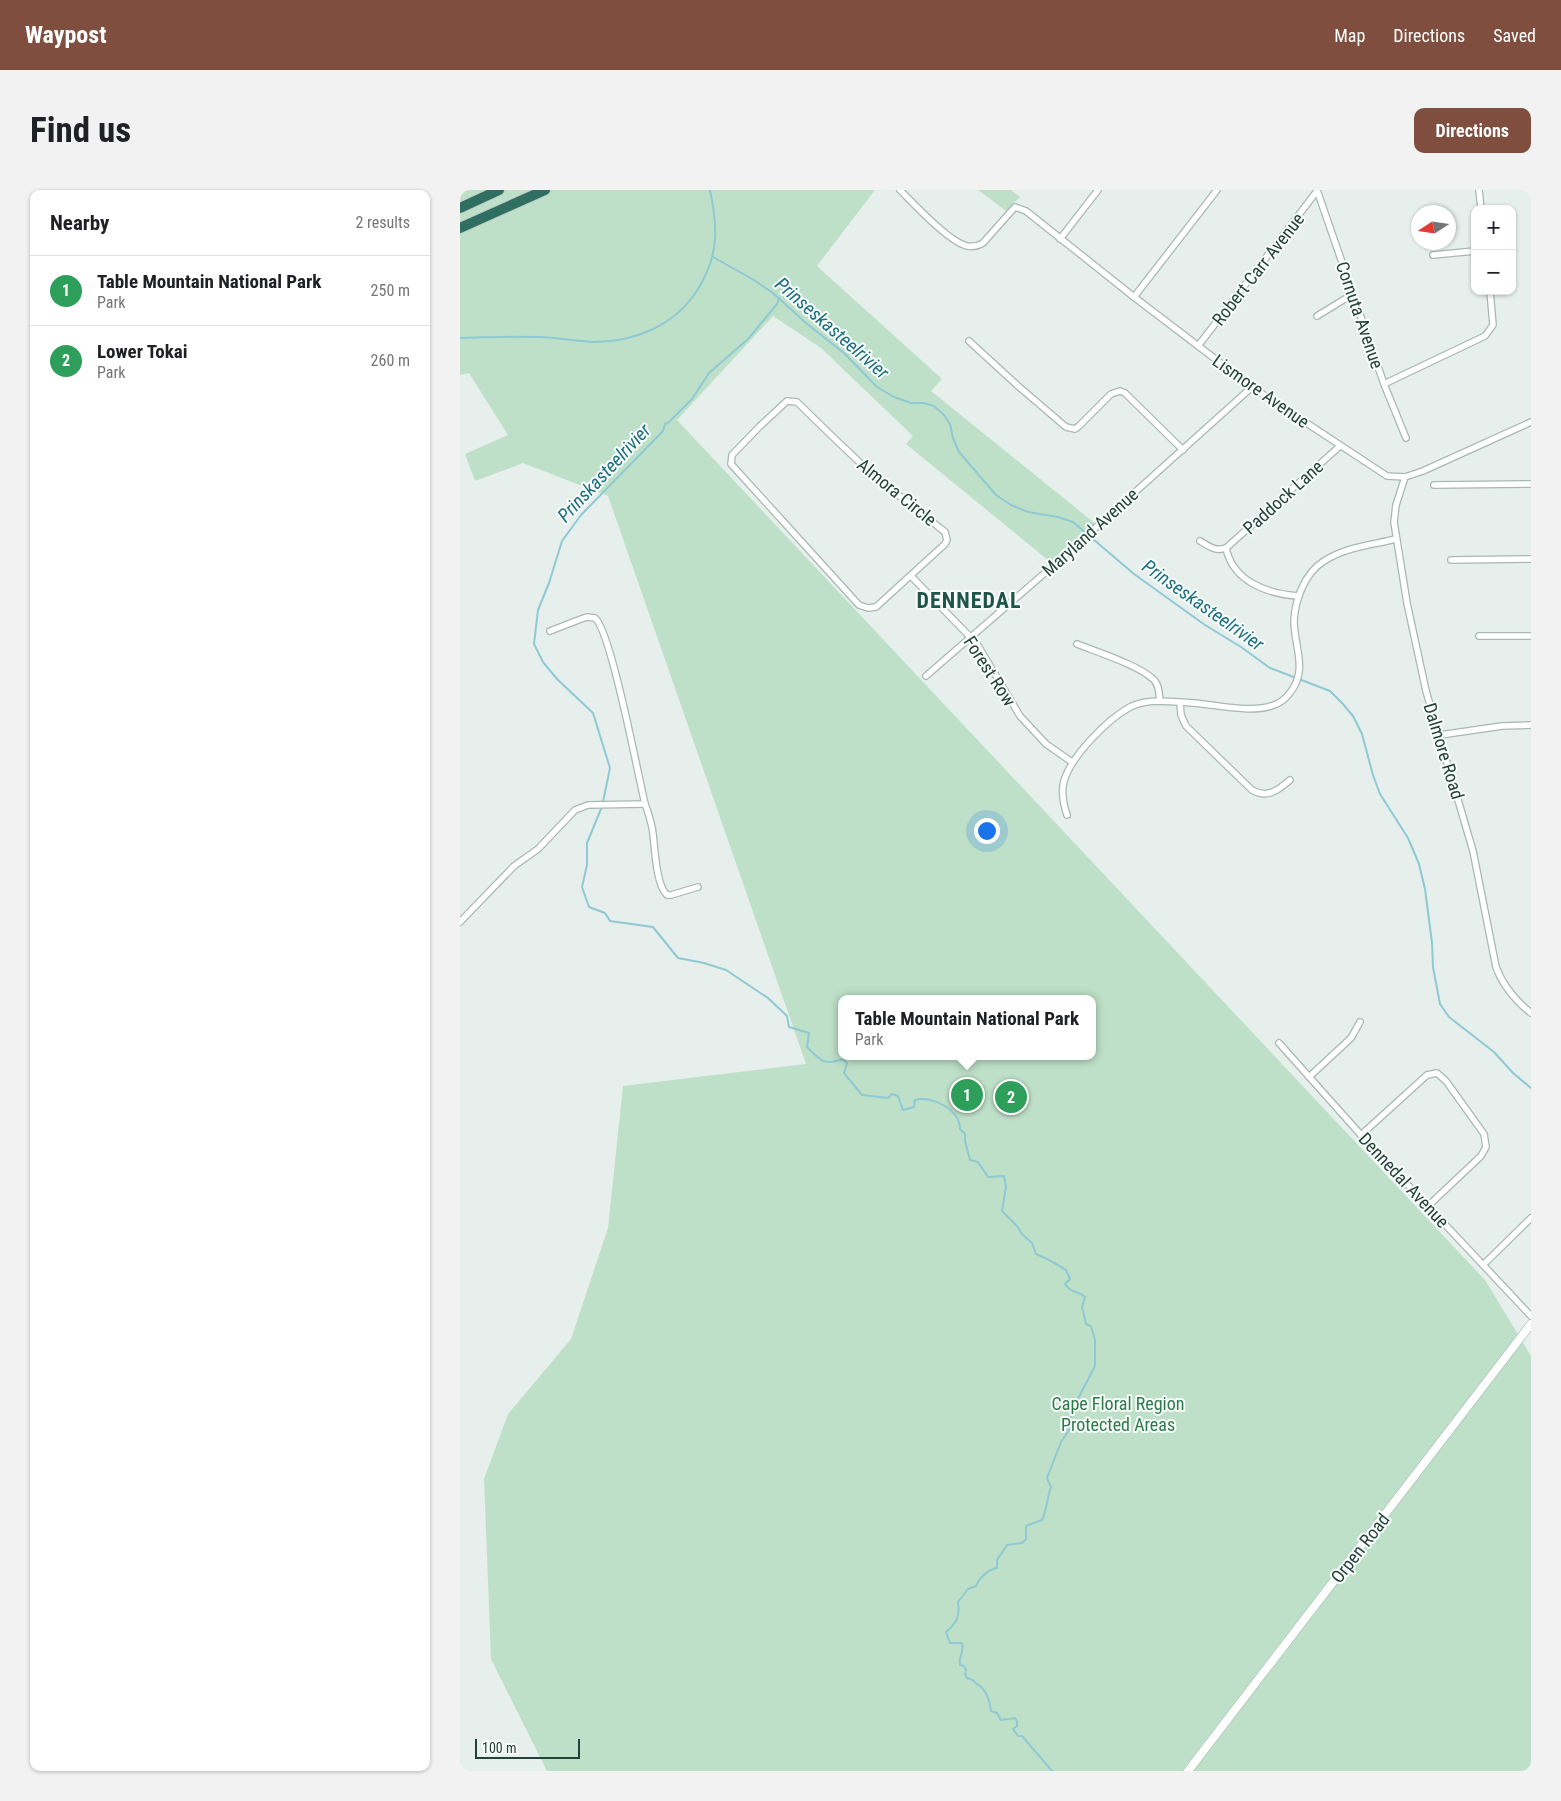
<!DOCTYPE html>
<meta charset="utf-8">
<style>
:root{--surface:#fff;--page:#f2f2f2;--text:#202124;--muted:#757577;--line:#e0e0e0;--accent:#7f4e3f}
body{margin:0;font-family:"Roboto Condensed",sans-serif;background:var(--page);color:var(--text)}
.controls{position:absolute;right:15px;top:15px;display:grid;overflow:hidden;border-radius:10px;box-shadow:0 1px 4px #0004}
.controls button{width:45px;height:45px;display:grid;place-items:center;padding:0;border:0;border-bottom:1px solid var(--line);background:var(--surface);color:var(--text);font:25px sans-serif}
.compass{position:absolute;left:951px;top:15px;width:45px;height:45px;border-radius:50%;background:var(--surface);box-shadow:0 1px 4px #0004;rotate:258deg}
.scale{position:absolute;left:15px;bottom:12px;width:105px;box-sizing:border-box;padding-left:5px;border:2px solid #24423a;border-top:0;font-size:14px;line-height:18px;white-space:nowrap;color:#24423a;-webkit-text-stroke:4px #f7fbf9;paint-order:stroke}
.you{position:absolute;left:526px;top:640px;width:18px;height:18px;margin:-12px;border:4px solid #fff;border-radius:50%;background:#1a73e8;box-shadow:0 0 0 8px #1a73e833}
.badge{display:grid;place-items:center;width:32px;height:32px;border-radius:50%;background:var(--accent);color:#fff;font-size:16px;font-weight:700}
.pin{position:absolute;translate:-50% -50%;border:2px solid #fff;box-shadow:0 1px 5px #0006}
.popup{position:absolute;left:378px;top:805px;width:258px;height:65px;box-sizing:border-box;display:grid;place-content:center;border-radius:10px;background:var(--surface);filter:drop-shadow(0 1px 4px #0005);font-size:16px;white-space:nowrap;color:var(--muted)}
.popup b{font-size:19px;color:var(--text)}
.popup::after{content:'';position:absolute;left:50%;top:100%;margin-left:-10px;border:10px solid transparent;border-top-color:var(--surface)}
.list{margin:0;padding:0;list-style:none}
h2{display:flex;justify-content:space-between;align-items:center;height:65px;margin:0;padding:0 20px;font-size:21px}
h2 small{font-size:16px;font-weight:400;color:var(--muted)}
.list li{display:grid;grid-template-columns:32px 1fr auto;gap:15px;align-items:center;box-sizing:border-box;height:70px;padding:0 20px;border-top:1px solid var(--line)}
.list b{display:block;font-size:19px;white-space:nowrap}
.list p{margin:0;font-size:16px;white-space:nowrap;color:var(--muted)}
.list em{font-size:16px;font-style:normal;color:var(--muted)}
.map{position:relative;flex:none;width:1071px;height:1581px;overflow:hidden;border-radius:10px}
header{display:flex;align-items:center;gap:30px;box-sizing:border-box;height:70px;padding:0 25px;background:var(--accent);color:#fff}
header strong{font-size:24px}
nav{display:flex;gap:28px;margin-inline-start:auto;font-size:18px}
.intro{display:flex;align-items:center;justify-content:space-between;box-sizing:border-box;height:120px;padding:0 30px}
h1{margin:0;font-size:35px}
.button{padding:12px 22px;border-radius:10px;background:var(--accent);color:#fff;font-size:18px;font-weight:700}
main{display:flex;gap:30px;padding:0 30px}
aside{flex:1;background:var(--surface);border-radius:10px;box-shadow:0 1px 4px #0004}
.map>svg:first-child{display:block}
.green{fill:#bfe0c8;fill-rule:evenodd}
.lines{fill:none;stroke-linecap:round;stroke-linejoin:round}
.stream{stroke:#8ec9d4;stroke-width:2}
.minor-casing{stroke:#a8b8b2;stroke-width:8}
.secondary-casing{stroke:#a4bbb3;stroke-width:9}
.motorway-casing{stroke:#c2cac8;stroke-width:12}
.minor{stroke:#fff;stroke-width:5.5}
.secondary{stroke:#fff;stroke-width:8}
.motorway{stroke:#2f6f62;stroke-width:10}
.labels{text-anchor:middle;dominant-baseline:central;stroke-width:4;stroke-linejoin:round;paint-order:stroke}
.street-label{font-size:18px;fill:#24423a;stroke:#f7fbf9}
.park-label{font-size:18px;fill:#2d7a4b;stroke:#f7fbf9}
.water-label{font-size:19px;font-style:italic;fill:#1c6f80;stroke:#f7fbf9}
.district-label{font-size:22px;font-weight:bold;letter-spacing:1px;fill:#1f5548;stroke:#f7fbf9}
</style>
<header>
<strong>Waypost</strong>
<nav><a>Map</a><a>Directions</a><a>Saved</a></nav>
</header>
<div class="intro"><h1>Find us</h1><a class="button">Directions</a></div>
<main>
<aside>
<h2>Nearby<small>2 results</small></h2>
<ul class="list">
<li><span class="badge" style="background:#2e9e5b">1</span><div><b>Table Mountain National Park</b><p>Park</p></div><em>250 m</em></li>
<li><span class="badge" style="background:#2e9e5b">2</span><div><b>Lower Tokai</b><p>Park</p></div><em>260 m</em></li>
</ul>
</aside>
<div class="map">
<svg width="1071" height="1581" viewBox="0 0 1071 1581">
<rect width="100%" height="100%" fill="#e6efeb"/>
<g class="green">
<path d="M 0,0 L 415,0 L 357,76 L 482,189 L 471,201 L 637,335 L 594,375 L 446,254 L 453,246 L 361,158 L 313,126 L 217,230 L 1025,1090 L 1071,1166 L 1071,1581 L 87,1581 L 31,1469 L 24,1289 L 48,1224 L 111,1149 L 148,1038 L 163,896 L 346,874 L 148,306 L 63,273 L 15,291 L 5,264 L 48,245 L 9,183 L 0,185 ZM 382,809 L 632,809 L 632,866 L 382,866 Z"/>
<path d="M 518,0 L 551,0 L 560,7 L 546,21 Z"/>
</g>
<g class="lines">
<g class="stream">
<path d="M 253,67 L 294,90 L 313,103 L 347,134 L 384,163 L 417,197 L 434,207 L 451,213 L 464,213 L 474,216 L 484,225 L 490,234 L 493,248 L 499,262 L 536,305 L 551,315 L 568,322 L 598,327 L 613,332 L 674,384 L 745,435 L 781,457 L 810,478 L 870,501 L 882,513 L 893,526 L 902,544 L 913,585 L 920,604 L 948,648 L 959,674 L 965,699 L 972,753 L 973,777 L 980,814 L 989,827 L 1034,862 L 1053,883 L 1071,898"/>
<path d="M 0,148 C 27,147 54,146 80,147 C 98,148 116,151 134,152 C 175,152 216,135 238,99 C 259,65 258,38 250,0"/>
<path d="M 143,612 L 150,578 L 133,523 L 97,489 L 83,472 L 74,454 L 78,420 L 89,393 L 102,351 L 121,325 L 203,241 L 205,234 L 209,232 L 232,209 L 249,183 L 288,149 L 317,114 L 319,108"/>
<path d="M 141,619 L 127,653 L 127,675 L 122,697 L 129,717 L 145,723 L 150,731 L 193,737 L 218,768 L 244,773 L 266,780 L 308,808 L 327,826 L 329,837 L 349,843 L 347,857 C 360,870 363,876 383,869 L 387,873 L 384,883 L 402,905 L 428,908 L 432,904 L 438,906 L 443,920 L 454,917 L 455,910 C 472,905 500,920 500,939 L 505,944 L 505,951 L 510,970 L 518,972 L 528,987 L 544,986 L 546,997 L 542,1021 L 557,1036 L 562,1044 L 572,1053 L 576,1064 C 587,1068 596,1074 606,1080 L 610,1089 L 605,1094 C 610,1103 619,1101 625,1107 L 622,1117 L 626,1134 L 631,1136 L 635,1150 L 635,1176 L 612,1220 L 609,1240 L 601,1252 L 587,1288 L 591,1297 C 587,1308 587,1320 582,1330 L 566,1336 L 566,1349 L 562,1353 L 547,1355 L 537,1370 L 537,1378 C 529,1379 519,1388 516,1396 L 508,1399 L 498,1412 C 500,1426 497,1433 486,1442 L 490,1453 L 502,1453 C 505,1461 498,1467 500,1475 L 504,1476 L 506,1480 L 505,1484 L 507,1488 L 513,1490 C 516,1495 520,1495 523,1499 C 528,1505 530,1513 531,1521 L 537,1523 L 541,1530 L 555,1528 L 557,1532 L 557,1536 L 553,1539 L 558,1546 L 562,1546 L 592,1581"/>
</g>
<g class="minor-casing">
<g id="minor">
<path d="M 440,0 C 454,14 489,52 507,56 C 513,57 518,56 523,53 L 555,17 L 566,21 L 674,107 L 792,197 L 927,286 L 945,287 L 963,281 L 1071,232"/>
<path d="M 857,0 L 924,194 L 946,248"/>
<path d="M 1019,0 L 1021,19"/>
<path d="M 600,49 L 638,0"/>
<path d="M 973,65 L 1015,61"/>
<path d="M 674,107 L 757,0"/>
<path d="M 857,126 L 893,104"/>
<path d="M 509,151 L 557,195 L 606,237 L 615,239 L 619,236 L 651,204 L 660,201 L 665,203 L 723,260"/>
<path d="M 738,156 L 857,1"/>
<path d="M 924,194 L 1025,146 L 1033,135 L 1030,101"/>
<path d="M 327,211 L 337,212 L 376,250 L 413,285 L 485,342 L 487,350 L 485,354 L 416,417 L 408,418 L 399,415 L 271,274 L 272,265 L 299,237 Z"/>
<path d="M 945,287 L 936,315 L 934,332 L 947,413 L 966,501 L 1013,661 L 1036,777 C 1043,796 1056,811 1071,823"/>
<path d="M 974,295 L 1071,294"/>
<path d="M 740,351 C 748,356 756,362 766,358 L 880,256"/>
<path d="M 766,358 C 773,392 808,404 839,406"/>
<path d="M 991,370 L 1071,369"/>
<path d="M 451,386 L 517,454 L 560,526 L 586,554 L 612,572"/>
<path d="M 90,441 L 121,429 L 127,427 L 135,428 C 151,441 178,585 185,614 C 188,621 190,629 192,637 C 195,653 195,694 207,705 L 211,705 L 238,697"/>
<path d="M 1019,446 L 1071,446"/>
<path d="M 617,454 C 637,462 678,475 693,489 C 699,494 699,503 700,511"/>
<path d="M 466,486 L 594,375 L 792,197"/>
<path d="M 720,512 L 721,525 L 726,536 L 792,600 C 808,609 818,600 830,590"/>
<path d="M 980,545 L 1042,536 L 1071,535"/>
<path d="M 607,625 C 603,613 601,602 604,591 C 611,566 648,529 670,517 C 680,512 690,511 700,511 C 714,512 728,512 742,514 C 764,516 793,523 814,515 C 820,513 825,509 829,504 C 849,481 834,456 834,431 C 835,409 845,383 864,371 C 885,357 912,355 936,349"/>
<path d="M 0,732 L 54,676 L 78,659 L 115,620 L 128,615 L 185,614"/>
<path d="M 819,853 L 901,945 L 1071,1126"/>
<path d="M 849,887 L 891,848 L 900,832"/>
<path d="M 901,945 L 967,885 L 977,883 L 986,891 L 1024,944 L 1026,957 L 1021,966 L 968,1016"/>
<path d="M 1023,1075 L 1071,1028"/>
</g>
</g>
<g class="secondary-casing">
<path id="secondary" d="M 728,1581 L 1071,1134"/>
</g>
<g class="motorway-casing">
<g id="motorway">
<path d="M 0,18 L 39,0"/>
<path d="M 0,38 L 85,0"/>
</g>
</g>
<use href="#minor" class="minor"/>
<use href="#secondary" class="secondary"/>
<use href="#motorway" class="motorway"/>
</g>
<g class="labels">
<g class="street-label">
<text transform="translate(798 79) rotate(-52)">Robert Carr Avenue</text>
<text transform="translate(900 125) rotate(71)">Cornuta Avenue</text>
<text transform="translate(801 201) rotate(35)">Lismore Avenue</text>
<text transform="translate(437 302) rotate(39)">Almora Circle</text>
<text transform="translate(823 307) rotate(-42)">Paddock Lane</text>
<text transform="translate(630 342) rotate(-42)">Maryland Avenue</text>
<text transform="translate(530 481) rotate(57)">Forest Row</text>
<text transform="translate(984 561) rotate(73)">Dalmore Road</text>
<text transform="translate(944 990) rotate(47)">Dennedal Avenue</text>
<text transform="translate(900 1358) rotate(-52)">Orpen Road</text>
</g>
<g class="park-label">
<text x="658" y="1213">Cape Floral Region<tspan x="658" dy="21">Protected Areas</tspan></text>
</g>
<g class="water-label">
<text transform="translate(372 138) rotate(41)">Prinseskasteelrivier</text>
<text transform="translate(144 283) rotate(-47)">Prinskasteelrivier</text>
<text transform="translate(743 415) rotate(35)">Prinseskasteelrivier</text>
</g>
<g class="district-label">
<text x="509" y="410">DENNEDAL</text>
</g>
</g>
</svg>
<div class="controls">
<button>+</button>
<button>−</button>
</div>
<svg class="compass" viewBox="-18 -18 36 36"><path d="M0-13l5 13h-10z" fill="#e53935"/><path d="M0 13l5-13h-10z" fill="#757577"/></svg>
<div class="scale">100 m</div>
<div class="you"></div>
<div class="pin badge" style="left:507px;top:905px;background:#2e9e5b">1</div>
<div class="popup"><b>Table Mountain National Park</b>Park</div>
<div class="pin badge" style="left:551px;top:907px;background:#2e9e5b">2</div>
</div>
</main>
